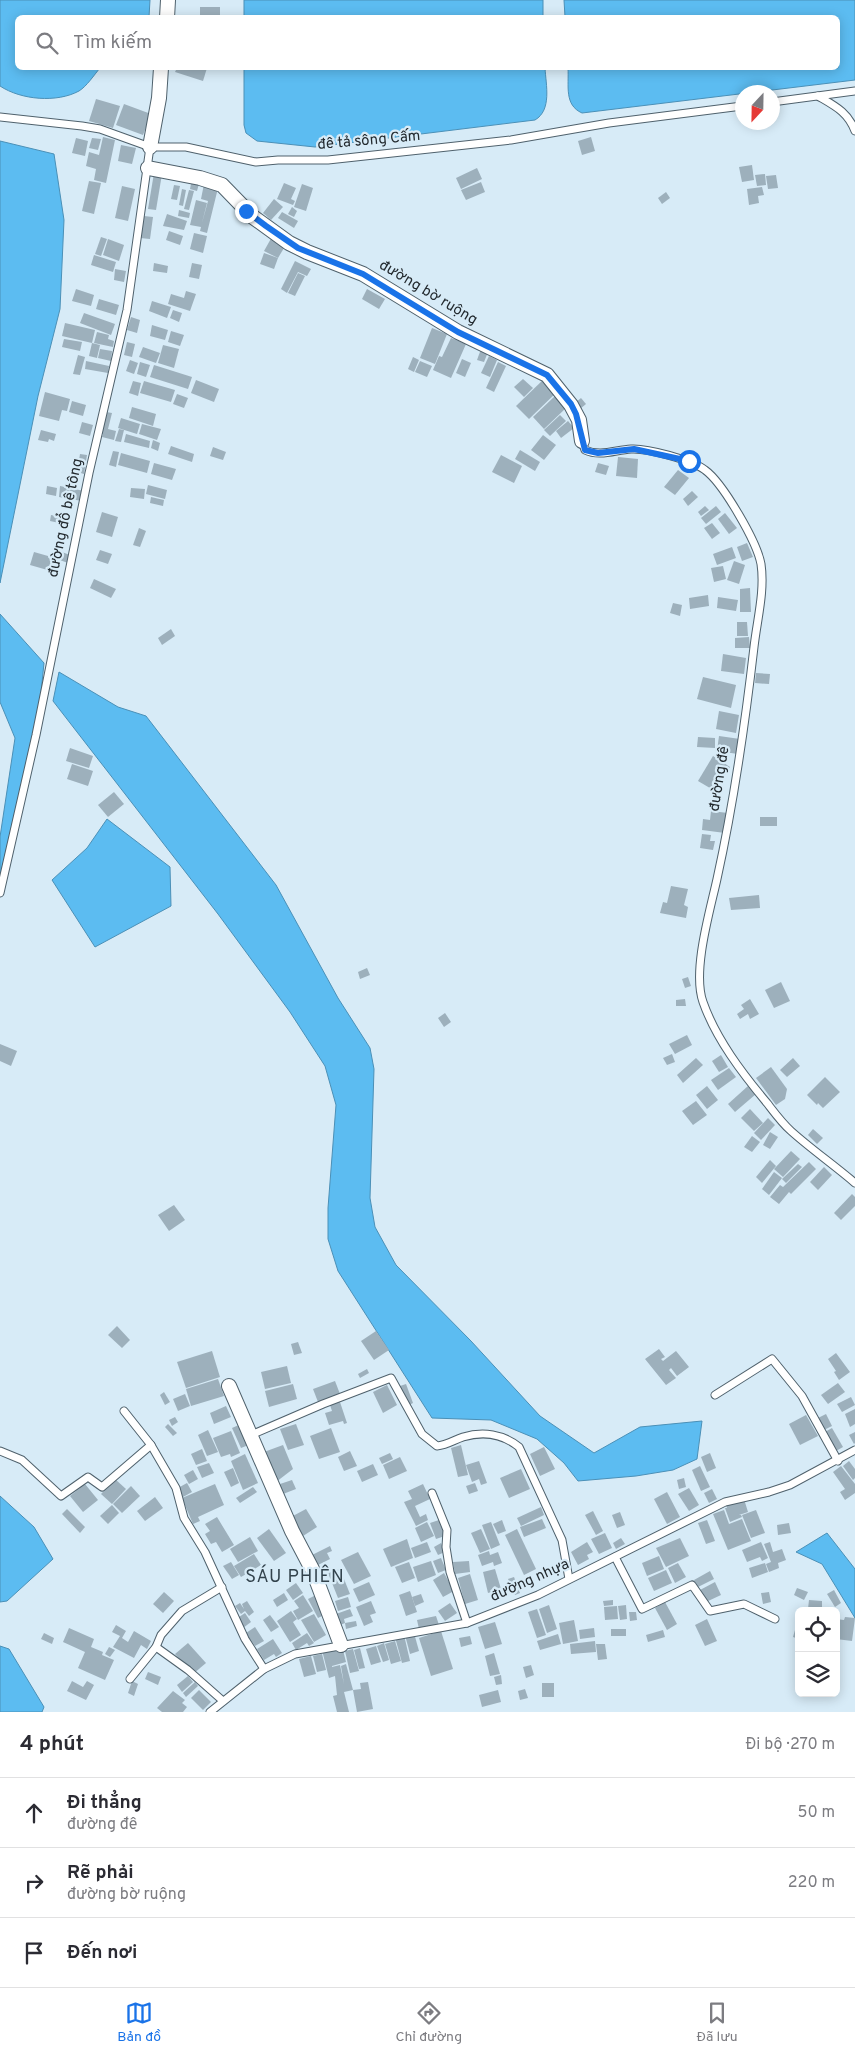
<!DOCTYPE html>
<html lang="vi">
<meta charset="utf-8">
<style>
:root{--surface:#fff;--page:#f7f7f7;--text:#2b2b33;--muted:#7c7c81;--line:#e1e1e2;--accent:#1a73e8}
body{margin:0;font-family:Overpass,sans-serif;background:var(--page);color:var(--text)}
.controls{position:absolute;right:15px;bottom:15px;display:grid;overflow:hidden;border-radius:8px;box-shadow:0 2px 12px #0003}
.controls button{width:45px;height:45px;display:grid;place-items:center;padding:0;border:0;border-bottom:1px solid var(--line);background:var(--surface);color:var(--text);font:25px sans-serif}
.compass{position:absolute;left:735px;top:85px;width:45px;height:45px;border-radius:50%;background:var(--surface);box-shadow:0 2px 12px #0003;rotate:202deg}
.stop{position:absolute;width:15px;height:15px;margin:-11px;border:4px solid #1a73e8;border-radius:50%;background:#fff}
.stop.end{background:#1a73e8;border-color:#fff;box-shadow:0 1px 5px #0008}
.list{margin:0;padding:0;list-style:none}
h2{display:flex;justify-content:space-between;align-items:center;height:65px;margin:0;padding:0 20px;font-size:21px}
h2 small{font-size:16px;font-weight:400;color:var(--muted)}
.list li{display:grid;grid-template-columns:32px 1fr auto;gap:15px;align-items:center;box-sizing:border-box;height:70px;padding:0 20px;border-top:1px solid var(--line)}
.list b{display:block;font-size:19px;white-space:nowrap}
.list p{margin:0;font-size:16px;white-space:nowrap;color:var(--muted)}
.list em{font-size:16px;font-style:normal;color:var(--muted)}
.icon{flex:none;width:28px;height:28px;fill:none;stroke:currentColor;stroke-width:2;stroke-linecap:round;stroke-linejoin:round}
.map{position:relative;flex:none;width:855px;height:1712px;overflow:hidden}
.search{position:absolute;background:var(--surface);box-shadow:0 2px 12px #0003;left:15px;right:15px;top:15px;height:55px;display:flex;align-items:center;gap:12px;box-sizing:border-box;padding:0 18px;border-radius:8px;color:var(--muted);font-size:19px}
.sheet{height:275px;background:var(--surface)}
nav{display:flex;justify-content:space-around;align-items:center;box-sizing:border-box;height:70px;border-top:1px solid var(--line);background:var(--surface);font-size:14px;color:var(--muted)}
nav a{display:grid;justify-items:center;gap:2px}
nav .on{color:var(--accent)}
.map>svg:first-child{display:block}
.water{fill:#5cbcf1;stroke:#4b90b7}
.building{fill:#9db0bc}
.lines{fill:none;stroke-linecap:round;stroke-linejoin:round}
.service-casing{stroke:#4f616c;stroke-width:9}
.minor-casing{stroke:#4f616c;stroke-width:16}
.service{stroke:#fff;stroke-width:7}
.minor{stroke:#fff;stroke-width:14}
.route{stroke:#1a73e8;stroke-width:6}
.labels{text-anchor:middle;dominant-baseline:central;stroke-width:4.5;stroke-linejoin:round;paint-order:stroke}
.street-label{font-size:15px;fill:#232a2f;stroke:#d7ebf7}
.quarter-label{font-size:18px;letter-spacing:1px;fill:#32424c;stroke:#d7ebf7}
</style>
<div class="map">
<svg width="855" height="1712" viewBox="0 0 855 1712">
<rect width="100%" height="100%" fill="#d7ebf7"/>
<g class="water">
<path d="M 0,0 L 150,0 L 149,17 L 18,18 L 18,68 L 100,68 C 94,75 87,86 79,91 C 57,103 21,100 0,86 Z"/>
<rect x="244" y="0" width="299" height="17"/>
<path d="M 564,0 L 855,0 L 855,80 L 582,113 C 564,105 569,86 568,68 L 838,68 L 838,18 L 565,17 Z"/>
<path d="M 244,68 L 545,68 C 546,85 552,110 535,120 L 315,147 L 257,141 L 246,133 L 244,125 Z"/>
<path d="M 0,141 L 54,154 L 64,220 L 60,309 L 38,396 L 0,583 Z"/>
<path d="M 0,614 L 44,663 L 40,703 L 0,877 L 0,837 L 15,738 L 0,702 Z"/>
<path d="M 59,672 L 118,707 L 146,716 L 276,885 L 338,998 L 370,1048 L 374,1069 L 370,1198 L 375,1227 L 396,1265 L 471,1341 L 540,1416 L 594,1453 L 640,1427 L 702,1421 L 697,1459 L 673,1470 L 636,1476 L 578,1481 L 564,1463 L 537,1439 L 491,1420 L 432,1418 L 338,1271 L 328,1239 L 328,1208 L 336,1105 L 325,1066 L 290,1012 L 218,914 L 53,701 Z"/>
<path d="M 107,819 L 170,867 L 171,906 L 95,947 L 52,880 L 87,848 Z"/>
<path d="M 0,1496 L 34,1527 L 53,1559 L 7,1601 L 0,1602 Z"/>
<path d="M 827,1533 L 855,1569 L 855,1618 L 822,1564 L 796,1552 Z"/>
<path d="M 0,1646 L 9,1649 L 44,1707 L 42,1712 L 0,1712 Z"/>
</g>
<g class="building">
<rect x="200" y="7" width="20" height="11"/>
<path d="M 177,68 L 207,68 L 203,81 L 175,72 Z"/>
<path d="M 96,99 L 120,106 L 113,128 L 89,121 Z"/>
<path d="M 124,104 L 151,114 L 143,135 L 116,125 Z"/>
<path d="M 103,137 L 115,140 L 106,183 L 94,180 L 96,169 L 86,166 L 89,152 L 99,155 Z"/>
<path d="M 591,137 L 595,151 L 582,155 L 578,141 Z"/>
<path d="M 76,138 L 88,141 L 85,156 L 72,153 Z"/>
<path d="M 92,138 L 101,139 L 98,150 L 89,148 Z"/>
<path d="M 121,145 L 136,148 L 132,164 L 118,161 Z"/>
<path d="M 752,165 L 754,180 L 742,182 L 739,167 Z"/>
<path d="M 477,168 L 482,179 L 461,189 L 456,178 Z"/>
<path d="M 154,173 L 162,174 L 156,210 L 148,209 Z"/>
<path d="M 765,174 L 766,185 L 757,186 L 755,175 Z"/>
<path d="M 776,175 L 778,188 L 768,189 L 766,176 Z"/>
<path d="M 192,178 L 200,180 L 197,191 L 190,189 Z"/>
<path d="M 89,181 L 101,183 L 94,214 L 82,211 Z"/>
<path d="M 481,182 L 485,192 L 466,200 L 461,190 Z"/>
<path d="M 284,183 L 296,188 L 291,199 L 295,201 L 293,205 L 277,199 Z"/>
<path d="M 204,184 L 218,188 L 207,233 L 200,231 L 201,227 L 190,225 L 196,200 L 207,203 L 202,223 L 208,201 L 201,199 Z"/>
<path d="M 302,184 L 313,188 L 306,211 L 294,207 Z"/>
<path d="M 174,185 L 180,186 L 177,200 L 171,199 Z"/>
<path d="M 122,186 L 135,189 L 128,221 L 115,218 Z"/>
<path d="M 762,187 L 764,195 L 758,196 L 759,203 L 749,205 L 747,189 Z"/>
<path d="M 182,189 L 186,190 L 183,206 L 179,205 Z"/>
<path d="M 189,190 L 194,191 L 189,210 L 184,209 Z"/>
<path d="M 666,192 L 670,198 L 662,204 L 658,198 Z"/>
<path d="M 274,199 L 283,207 L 271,220 L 263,213 Z"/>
<path d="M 292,207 L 297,211 L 294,217 L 288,214 Z"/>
<path d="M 179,210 L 190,213 L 189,218 L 178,216 Z"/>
<path d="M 282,212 L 298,221 L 294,228 L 278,218 Z"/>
<path d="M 167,214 L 187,221 L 184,230 L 163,226 Z"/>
<path d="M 144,216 L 153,217 L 150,239 L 140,238 Z"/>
<path d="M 169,231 L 183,236 L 180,245 L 166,240 Z"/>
<path d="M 194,233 L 207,236 L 203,253 L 190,249 Z"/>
<path d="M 273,235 L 287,243 L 278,258 L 264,251 Z"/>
<path d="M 101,237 L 107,239 L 101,256 L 95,254 Z"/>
<path d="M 108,239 L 124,245 L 119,261 L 103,255 Z"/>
<path d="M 264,253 L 278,258 L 274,269 L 260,264 Z"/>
<path d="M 94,255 L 116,262 L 113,272 L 91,265 Z"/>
<path d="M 295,261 L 311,269 L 307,276 L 298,272 L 287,293 L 281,289 Z"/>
<path d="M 154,263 L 168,266 L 167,273 L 153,271 Z"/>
<path d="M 192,263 L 202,265 L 199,279 L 189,277 Z"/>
<path d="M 115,269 L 126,271 L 124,282 L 114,280 Z"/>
<path d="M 298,273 L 305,276 L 295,296 L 288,293 Z"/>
<path d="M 76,289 L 94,295 L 91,306 L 72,301 Z"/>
<path d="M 367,289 L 385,299 L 379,309 L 362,299 Z"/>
<path d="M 186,291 L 196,294 L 190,311 L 168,304 L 171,294 L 184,298 Z"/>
<path d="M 99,299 L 119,305 L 116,315 L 96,309 Z"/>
<path d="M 152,301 L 171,307 L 167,318 L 149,311 Z"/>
<path d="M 173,310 L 182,313 L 179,322 L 170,318 Z"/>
<path d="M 84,313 L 115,324 L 111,335 L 80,323 Z"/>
<path d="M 131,317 L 140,320 L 137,333 L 127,330 Z"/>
<path d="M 65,323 L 95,330 L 92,343 L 62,336 Z"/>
<path d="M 152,325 L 168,330 L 165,340 L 150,336 Z"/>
<path d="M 432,328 L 447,334 L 435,364 L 420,358 Z"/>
<path d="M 171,331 L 184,335 L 180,346 L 168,342 Z"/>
<path d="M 97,332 L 109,335 L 108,339 L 114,341 L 113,347 L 94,343 Z"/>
<path d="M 451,338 L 466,344 L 451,378 L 433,370 L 439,356 L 442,357 Z"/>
<path d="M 64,339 L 82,342 L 80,351 L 62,347 Z"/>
<path d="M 127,342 L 135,344 L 132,357 L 124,355 Z"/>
<path d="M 92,343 L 100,345 L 97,358 L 89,356 Z"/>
<path d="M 163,345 L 179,349 L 174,368 L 158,363 Z"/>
<path d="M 143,347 L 160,353 L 156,363 L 139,357 Z"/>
<path d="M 100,349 L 112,351 L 111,361 L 98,358 Z"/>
<path d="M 481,349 L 488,352 L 484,362 L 477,360 Z"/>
<path d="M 78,355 L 85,357 L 80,375 L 73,374 Z"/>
<path d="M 489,356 L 497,360 L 490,377 L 481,373 Z"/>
<path d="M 413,357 L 419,360 L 414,372 L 408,369 Z"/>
<path d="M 462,359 L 471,363 L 465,377 L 456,373 Z"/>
<path d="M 130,360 L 138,363 L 134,374 L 126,371 Z"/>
<path d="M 86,361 L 109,366 L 108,373 L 85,369 Z"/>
<path d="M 420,361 L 432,366 L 427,377 L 415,372 Z"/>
<path d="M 140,362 L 150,365 L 146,377 L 137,374 Z"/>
<path d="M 498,362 L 506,366 L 494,392 L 486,388 Z"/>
<path d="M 154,365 L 192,377 L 188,389 L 150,377 Z"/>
<path d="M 545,378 L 558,391 L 529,419 L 516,406 Z"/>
<path d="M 523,379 L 533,388 L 524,397 L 514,387 Z"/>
<path d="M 196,380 L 219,389 L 214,402 L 191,393 Z"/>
<path d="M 133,381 L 141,383 L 138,396 L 129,393 Z"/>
<path d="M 144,381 L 175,390 L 171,402 L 140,393 Z"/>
<path d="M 45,392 L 70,399 L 67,411 L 62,410 L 59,421 L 39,416 Z"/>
<path d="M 177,394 L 188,398 L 184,408 L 173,404 Z"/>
<path d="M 555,396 L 566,408 L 544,429 L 533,417 Z"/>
<path d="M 581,398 L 586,404 L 580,409 L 575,403 Z"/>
<path d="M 72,401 L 86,405 L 83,416 L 69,412 Z"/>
<path d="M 132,407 L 156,414 L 153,426 L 129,418 Z"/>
<path d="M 106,412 L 112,413 L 108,429 L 116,431 L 114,440 L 102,437 L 103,434 L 100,434 Z"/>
<path d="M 560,415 L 566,421 L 550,436 L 544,430 Z"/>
<path d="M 121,418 L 140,424 L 137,434 L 118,428 Z"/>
<path d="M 568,421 L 574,428 L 561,438 L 556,431 Z"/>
<path d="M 82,422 L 93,425 L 90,436 L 79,433 Z"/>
<path d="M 142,424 L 161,429 L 157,440 L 139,434 Z"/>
<path d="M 119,429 L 124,430 L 121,442 L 115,441 Z"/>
<path d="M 41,430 L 56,434 L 54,441 L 49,439 L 48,442 L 38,440 Z"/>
<path d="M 126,434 L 150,441 L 149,448 L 124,442 Z"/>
<path d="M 543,435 L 556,445 L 544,460 L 531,450 Z"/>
<path d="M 153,440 L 160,443 L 158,451 L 151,448 Z"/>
<path d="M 171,446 L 194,454 L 192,462 L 168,454 Z"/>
<path d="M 213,447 L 226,452 L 223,460 L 210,456 Z"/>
<path d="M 520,450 L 540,462 L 535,471 L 515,459 Z"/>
<path d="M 113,451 L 119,452 L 116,467 L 109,465 Z"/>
<path d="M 121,453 L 150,461 L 147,473 L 118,465 Z"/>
<path d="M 80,454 L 87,455 L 84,474 L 77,472 Z"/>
<path d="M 501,455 L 522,466 L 514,483 L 492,472 Z"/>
<path d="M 618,457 L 638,459 L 637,478 L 616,476 Z"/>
<path d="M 154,463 L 176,469 L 172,480 L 151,474 Z"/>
<path d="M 598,463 L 609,466 L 606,475 L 595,472 Z"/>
<path d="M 678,470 L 689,478 L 675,495 L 664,487 Z"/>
<path d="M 148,485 L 167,490 L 165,499 L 146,494 Z"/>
<path d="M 47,486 L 57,488 L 56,496 L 46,494 Z"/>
<path d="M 60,486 L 84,491 L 82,501 L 59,497 Z"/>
<path d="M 131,488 L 145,489 L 144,499 L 130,497 Z"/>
<path d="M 692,491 L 698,497 L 688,506 L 683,499 Z"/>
<path d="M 151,497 L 164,500 L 163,506 L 150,503 Z"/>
<path d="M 705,506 L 709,510 L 701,516 L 698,512 Z"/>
<path d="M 716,506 L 721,512 L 706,524 L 701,518 Z"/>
<path d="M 102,512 L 118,517 L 112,537 L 96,532 Z"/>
<path d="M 725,513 L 737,528 L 729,534 L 718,519 Z"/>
<path d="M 51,515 L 70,519 L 69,525 L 50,521 Z"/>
<path d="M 712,523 L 720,533 L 712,539 L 704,528 Z"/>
<path d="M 139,528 L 146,531 L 140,547 L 133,545 Z"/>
<path d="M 747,543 L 753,557 L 742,561 L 737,547 Z"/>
<path d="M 732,547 L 736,558 L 717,565 L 713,554 Z"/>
<path d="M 100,550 L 112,554 L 108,564 L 96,560 Z"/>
<path d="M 59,551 L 70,555 L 68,563 L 57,559 Z"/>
<path d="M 34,552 L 55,558 L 51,571 L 30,565 Z"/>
<path d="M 734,561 L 745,565 L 739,584 L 727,580 Z"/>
<path d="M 723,566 L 726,579 L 714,582 L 711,568 Z"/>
<path d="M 94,579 L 116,589 L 111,598 L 90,588 Z"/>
<path d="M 750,588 L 751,612 L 740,612 L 740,589 Z"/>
<path d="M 708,595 L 709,606 L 690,609 L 689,598 Z"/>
<path d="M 718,597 L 738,600 L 736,611 L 717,608 Z"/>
<path d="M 673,603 L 682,605 L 680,616 L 670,613 Z"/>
<path d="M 737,622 L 747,622 L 748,636 L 737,636 Z"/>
<path d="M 171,629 L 175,636 L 162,645 L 158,638 Z"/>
<path d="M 749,637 L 750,648 L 735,648 L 735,638 Z"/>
<path d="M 723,654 L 746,658 L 744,674 L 721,671 Z"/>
<path d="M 756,673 L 770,674 L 769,684 L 755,683 Z"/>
<path d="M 703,677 L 736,685 L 731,708 L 697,699 Z"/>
<path d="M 719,711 L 739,715 L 736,733 L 716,729 Z"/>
<path d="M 719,736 L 740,739 L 738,754 L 717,751 Z"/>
<path d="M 698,737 L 715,738 L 715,748 L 697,747 Z"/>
<path d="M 70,748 L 93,756 L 89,768 L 66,761 Z"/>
<path d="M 713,756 L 730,767 L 715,791 L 698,781 Z"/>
<path d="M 72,764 L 93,771 L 88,786 L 67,779 Z"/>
<path d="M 114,792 L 124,804 L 108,817 L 98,805 Z"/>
<path d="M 711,811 L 728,813 L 725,833 L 702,830 L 703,819 L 710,820 Z"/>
<rect x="760" y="817" width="17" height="9"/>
<path d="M 702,834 L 711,835 L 710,841 L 715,841 L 713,850 L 700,848 Z"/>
<path d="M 671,886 L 688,889 L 684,905 L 688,907 L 686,918 L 660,913 L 663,902 L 667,903 Z"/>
<path d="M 759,895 L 760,908 L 731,910 L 729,898 Z"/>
<path d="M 367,968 L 370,975 L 360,979 L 358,972 Z"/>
<path d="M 688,977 L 691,986 L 685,988 L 682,979 Z"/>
<path d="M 781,982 L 790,1001 L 774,1008 L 765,990 Z"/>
<path d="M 685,999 L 686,1006 L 676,1006 L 676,1000 Z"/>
<path d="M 750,999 L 759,1014 L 750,1019 L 748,1014 L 740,1019 L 737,1014 L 744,1009 L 741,1005 Z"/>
<path d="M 445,1013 L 451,1022 L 444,1027 L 438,1018 Z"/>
<path d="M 687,1035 L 692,1045 L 675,1054 L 669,1044 Z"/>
<path d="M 0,1044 L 17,1051 L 11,1066 L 0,1061 Z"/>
<path d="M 672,1054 L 675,1062 L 667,1065 L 663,1058 Z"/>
<path d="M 721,1055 L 728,1067 L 719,1072 L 712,1061 Z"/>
<path d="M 696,1058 L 703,1065 L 683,1083 L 677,1075 Z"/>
<path d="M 793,1058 L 800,1066 L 787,1077 L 780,1070 Z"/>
<path d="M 771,1067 L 787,1089 L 785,1099 L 776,1105 L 756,1078 Z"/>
<path d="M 729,1068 L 736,1077 L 718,1090 L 711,1080 Z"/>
<path d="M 825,1077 L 840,1092 L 823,1108 L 818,1103 L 817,1105 L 807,1095 Z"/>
<path d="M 707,1086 L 718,1100 L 707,1109 L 696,1095 Z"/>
<path d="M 748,1086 L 756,1094 L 735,1112 L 728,1104 Z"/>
<path d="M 696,1101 L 707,1115 L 693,1125 L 682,1111 Z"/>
<path d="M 750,1109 L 763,1123 L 754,1131 L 741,1118 Z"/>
<path d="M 768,1118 L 775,1125 L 761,1140 L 754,1133 Z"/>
<path d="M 813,1129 L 823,1138 L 817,1144 L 808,1135 Z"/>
<path d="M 770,1132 L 778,1137 L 770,1149 L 763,1145 Z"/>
<path d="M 752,1136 L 760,1142 L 752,1152 L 744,1147 Z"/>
<path d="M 791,1151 L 800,1159 L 783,1177 L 774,1169 Z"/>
<path d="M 770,1160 L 776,1166 L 762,1183 L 756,1177 Z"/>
<path d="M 809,1162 L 816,1169 L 791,1194 L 789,1192 L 779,1204 L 770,1197 L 780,1185 L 783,1187 Z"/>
<path d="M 798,1164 L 802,1167 L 786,1183 L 782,1179 Z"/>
<path d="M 824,1167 L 832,1175 L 818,1190 L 810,1182 Z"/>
<path d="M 774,1172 L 782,1178 L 769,1195 L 762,1189 Z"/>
<path d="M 852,1194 L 855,1197 L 855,1206 L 841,1220 L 834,1213 Z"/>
<path d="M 174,1205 L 185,1220 L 169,1231 L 158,1215 Z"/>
<path d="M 117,1326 L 130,1340 L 122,1348 L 108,1335 Z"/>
<path d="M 376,1331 L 389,1350 L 374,1360 L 361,1341 Z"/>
<path d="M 298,1342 L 302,1353 L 294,1355 L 291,1344 Z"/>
<path d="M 659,1349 L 665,1357 L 661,1359 L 663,1361 L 676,1351 L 689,1367 L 677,1376 L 671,1368 L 669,1370 L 676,1378 L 666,1385 L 645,1359 Z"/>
<path d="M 212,1351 L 220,1377 L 186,1388 L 177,1362 Z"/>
<path d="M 836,1353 L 850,1372 L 839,1380 L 834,1372 L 836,1371 L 828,1359 Z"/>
<path d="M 287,1366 L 291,1383 L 265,1389 L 261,1372 Z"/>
<path d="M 367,1369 L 369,1373 L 360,1378 L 358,1374 Z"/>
<path d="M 218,1379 L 224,1396 L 191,1406 L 186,1389 Z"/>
<path d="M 335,1381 L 340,1394 L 318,1402 L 313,1389 Z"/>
<path d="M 838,1383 L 845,1392 L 828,1404 L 821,1395 Z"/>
<path d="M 293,1384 L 297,1399 L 269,1407 L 265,1391 Z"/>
<path d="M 406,1384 L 413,1403 L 409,1405 L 400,1386 Z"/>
<path d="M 387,1385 L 397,1405 L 383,1413 L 373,1392 Z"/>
<path d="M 164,1392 L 170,1402 L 165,1405 L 160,1395 Z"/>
<path d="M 185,1394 L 190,1406 L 178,1411 L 173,1399 Z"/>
<path d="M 851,1397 L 855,1405 L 842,1412 L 837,1404 Z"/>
<path d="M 340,1402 L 347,1423 L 344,1424 L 343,1421 L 329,1425 L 325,1413 L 332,1411 L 330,1405 Z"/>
<path d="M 226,1406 L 231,1417 L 214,1424 L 210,1413 Z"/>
<path d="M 855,1409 L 855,1424 L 850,1427 L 845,1414 Z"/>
<path d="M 826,1414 L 832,1426 L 824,1430 L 818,1418 Z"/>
<path d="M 806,1415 L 818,1436 L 800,1445 L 789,1424 Z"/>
<path d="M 175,1417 L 178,1422 L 172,1426 L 169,1420 Z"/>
<path d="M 168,1424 L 177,1433 L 173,1436 L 165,1427 Z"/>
<path d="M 241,1424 L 251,1444 L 241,1448 L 232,1428 Z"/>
<path d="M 296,1424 L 304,1445 L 288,1450 L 280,1429 Z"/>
<path d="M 331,1428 L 340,1452 L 319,1459 L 310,1436 Z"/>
<path d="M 832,1428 L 843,1447 L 836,1451 L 825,1432 Z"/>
<path d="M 208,1430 L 218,1452 L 207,1456 L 198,1435 Z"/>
<path d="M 231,1431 L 240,1453 L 231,1457 L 230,1454 L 221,1457 L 213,1438 Z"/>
<path d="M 855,1432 L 855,1443 L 854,1444 L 849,1435 Z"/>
<path d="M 283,1445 L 293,1469 L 276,1482 L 264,1452 Z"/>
<path d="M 461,1445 L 468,1475 L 458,1477 L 451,1448 Z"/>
<path d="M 544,1447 L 555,1469 L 540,1476 L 530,1454 Z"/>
<path d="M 202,1449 L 207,1461 L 196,1465 L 191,1454 Z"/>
<path d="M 350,1451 L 357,1466 L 344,1471 L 338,1457 Z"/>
<path d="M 390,1453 L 393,1459 L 382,1464 L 379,1458 Z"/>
<path d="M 710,1453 L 716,1468 L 707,1472 L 701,1457 Z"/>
<path d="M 245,1454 L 258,1483 L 243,1490 L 231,1461 Z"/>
<path d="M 400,1457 L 407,1471 L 389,1479 L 383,1465 Z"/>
<path d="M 479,1461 L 487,1483 L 481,1485 L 479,1479 L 472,1482 L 466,1465 Z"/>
<path d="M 849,1461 L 855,1469 L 855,1478 L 853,1480 L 843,1466 Z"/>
<path d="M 209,1463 L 214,1473 L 202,1478 L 197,1467 Z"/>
<path d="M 373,1464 L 378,1475 L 362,1482 L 357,1471 Z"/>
<path d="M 700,1466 L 710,1487 L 701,1491 L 692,1470 Z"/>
<path d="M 841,1466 L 855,1484 L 855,1493 L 845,1500 L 840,1492 L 845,1489 L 833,1472 Z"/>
<path d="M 233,1468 L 239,1483 L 231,1487 L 224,1472 Z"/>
<path d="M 521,1469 L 530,1489 L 509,1498 L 500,1478 Z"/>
<path d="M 193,1470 L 198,1479 L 189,1484 L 184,1475 Z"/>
<path d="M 684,1478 L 686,1487 L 679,1489 L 677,1480 Z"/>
<path d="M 115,1479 L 126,1489 L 112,1504 L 101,1494 Z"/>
<path d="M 292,1480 L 296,1489 L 283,1494 L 280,1484 Z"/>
<path d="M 187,1483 L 192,1492 L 183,1497 L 178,1488 Z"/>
<path d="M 475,1483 L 478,1491 L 469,1494 L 466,1486 Z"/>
<path d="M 85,1484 L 98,1500 L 83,1512 L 70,1496 Z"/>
<path d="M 215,1484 L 224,1505 L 198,1517 L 200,1521 L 193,1524 L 182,1498 Z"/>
<path d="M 423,1484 L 430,1499 L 415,1506 L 420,1517 L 426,1514 L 428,1520 L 416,1526 L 404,1502 L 412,1499 L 408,1491 Z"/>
<path d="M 131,1486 L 140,1496 L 122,1513 L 113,1504 Z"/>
<path d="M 253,1487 L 257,1492 L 240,1503 L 236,1498 Z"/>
<path d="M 689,1488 L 699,1505 L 689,1511 L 678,1494 Z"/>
<path d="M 712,1489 L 717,1499 L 709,1503 L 704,1493 Z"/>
<path d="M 667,1492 L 680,1517 L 667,1524 L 654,1499 Z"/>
<path d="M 155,1497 L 163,1508 L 145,1521 L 137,1511 Z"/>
<path d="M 744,1499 L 748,1512 L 739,1515 L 741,1515 L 742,1517 L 730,1522 L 725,1508 L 727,1508 L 726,1505 Z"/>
<path d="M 112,1505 L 119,1513 L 108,1524 L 100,1516 Z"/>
<path d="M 541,1507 L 544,1515 L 521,1526 L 517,1518 Z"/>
<path d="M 67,1509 L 85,1527 L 80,1533 L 62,1514 Z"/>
<path d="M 306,1509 L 317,1527 L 303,1536 L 291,1517 Z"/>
<path d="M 724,1510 L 729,1524 L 742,1519 L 751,1541 L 728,1550 L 713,1514 Z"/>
<path d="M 756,1510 L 765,1533 L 751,1538 L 742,1515 Z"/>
<path d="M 593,1511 L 603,1531 L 596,1535 L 585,1515 Z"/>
<path d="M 620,1512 L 625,1525 L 617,1528 L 612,1515 Z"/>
<path d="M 217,1517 L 234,1545 L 222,1552 L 216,1542 L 211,1544 L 205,1534 L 210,1531 L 205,1524 Z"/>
<path d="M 542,1519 L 546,1528 L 524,1537 L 520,1527 Z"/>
<path d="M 439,1520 L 445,1536 L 436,1539 L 430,1523 Z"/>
<path d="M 502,1520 L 506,1531 L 498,1534 L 493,1524 Z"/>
<path d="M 707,1520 L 715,1541 L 706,1544 L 698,1523 Z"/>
<path d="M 427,1522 L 434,1536 L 421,1542 L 415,1528 Z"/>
<path d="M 491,1522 L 500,1545 L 491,1549 L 482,1525 Z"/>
<path d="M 789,1523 L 791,1533 L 778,1535 L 777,1525 Z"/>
<path d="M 269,1529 L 286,1553 L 274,1561 L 257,1538 Z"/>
<path d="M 481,1529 L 490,1549 L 480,1553 L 471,1533 Z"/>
<path d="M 517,1529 L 536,1569 L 524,1575 L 505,1535 Z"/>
<path d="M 605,1533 L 612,1548 L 599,1554 L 591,1539 Z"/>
<path d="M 250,1537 L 258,1551 L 238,1562 L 230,1549 Z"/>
<path d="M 621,1538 L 625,1544 L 616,1549 L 613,1543 Z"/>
<path d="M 680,1538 L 689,1556 L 666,1567 L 656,1548 Z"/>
<path d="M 407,1539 L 413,1558 L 391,1567 L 383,1549 Z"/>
<path d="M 427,1542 L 431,1552 L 415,1558 L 411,1548 Z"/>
<path d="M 587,1542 L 593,1552 L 587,1555 L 589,1559 L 578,1565 L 571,1552 Z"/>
<path d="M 761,1542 L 768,1558 L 762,1561 L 760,1557 L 747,1562 L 742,1550 Z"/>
<path d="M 770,1542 L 773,1552 L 782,1549 L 786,1560 L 778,1563 L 779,1568 L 769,1572 L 766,1564 L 771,1562 L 764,1544 Z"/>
<path d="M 441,1543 L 445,1552 L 438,1555 L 434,1547 Z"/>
<path d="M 330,1546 L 332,1551 L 327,1553 L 330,1559 L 316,1566 L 310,1556 Z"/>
<path d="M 489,1551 L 490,1555 L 498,1552 L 502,1563 L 494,1566 L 493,1562 L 482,1566 L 478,1555 Z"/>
<path d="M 358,1552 L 371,1576 L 354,1584 L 341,1560 Z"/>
<path d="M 254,1554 L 261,1565 L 241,1577 L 234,1566 Z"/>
<path d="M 659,1556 L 664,1569 L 647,1576 L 642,1563 Z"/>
<path d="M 441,1558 L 446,1570 L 438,1573 L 433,1561 Z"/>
<path d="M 431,1561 L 436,1575 L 418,1582 L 413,1567 Z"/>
<path d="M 469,1561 L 470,1572 L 455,1574 L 453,1562 Z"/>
<path d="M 231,1562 L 239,1575 L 232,1579 L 223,1566 Z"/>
<path d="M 409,1562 L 415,1578 L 402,1583 L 395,1567 Z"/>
<path d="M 678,1563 L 686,1577 L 675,1583 L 668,1568 Z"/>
<path d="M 765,1563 L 768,1572 L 752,1578 L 749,1568 Z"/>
<path d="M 340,1569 L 350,1594 L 338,1598 L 328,1573 Z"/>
<path d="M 495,1569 L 501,1589 L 488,1593 L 483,1572 Z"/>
<path d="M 666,1570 L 672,1583 L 654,1591 L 648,1578 Z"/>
<path d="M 710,1571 L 714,1579 L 698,1587 L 694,1580 Z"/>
<path d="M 444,1573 L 454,1591 L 443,1597 L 433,1580 Z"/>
<path d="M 470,1574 L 478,1600 L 465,1604 L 458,1578 Z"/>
<path d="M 514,1577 L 520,1593 L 515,1595 L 508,1579 Z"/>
<path d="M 369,1582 L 375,1595 L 359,1602 L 353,1589 Z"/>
<path d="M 715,1582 L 721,1595 L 706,1602 L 700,1590 Z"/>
<path d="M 296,1583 L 303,1593 L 293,1600 L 286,1590 Z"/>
<path d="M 797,1588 L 808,1592 L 804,1600 L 794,1595 Z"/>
<path d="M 834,1590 L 841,1603 L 835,1607 L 827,1594 Z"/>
<path d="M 410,1591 L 417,1612 L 406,1616 L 399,1595 Z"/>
<path d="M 164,1592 L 174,1601 L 163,1613 L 153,1604 Z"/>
<path d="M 769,1592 L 771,1602 L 763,1604 L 761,1593 Z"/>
<path d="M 284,1593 L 288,1600 L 277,1607 L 273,1600 Z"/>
<path d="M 421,1594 L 424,1602 L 415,1606 L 412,1597 Z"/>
<path d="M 303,1595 L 313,1611 L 298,1620 L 293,1611 L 299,1608 L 294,1601 Z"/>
<path d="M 316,1595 L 326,1614 L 318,1618 L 308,1599 Z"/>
<path d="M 348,1597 L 351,1607 L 338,1611 L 335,1601 Z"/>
<path d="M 613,1600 L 613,1605 L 604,1606 L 603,1601 Z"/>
<path d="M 809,1600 L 822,1601 L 822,1609 L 808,1609 Z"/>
<path d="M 247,1601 L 254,1612 L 249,1616 L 245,1611 L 241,1614 L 235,1606 L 240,1603 L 244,1609 L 242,1604 Z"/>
<path d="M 371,1601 L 376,1613 L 370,1615 L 373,1622 L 364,1626 L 356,1607 Z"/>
<path d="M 665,1602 L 677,1624 L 667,1630 L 655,1608 Z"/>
<path d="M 450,1603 L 457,1613 L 445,1621 L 438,1611 Z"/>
<path d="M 549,1605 L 557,1629 L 547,1633 L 539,1609 Z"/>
<path d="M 626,1605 L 627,1619 L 620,1620 L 618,1606 Z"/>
<path d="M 617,1606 L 618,1619 L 605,1620 L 604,1607 Z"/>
<path d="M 350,1609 L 353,1616 L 344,1619 L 345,1623 L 340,1625 L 336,1614 Z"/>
<path d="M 537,1609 L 546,1635 L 537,1638 L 528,1612 Z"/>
<path d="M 291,1611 L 297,1619 L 293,1622 L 301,1635 L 290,1642 L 277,1621 Z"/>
<path d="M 629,1612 L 636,1612 L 637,1620 L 630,1621 Z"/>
<path d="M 245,1613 L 251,1622 L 243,1628 L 236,1619 Z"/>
<path d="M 314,1614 L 326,1635 L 314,1642 L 301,1620 Z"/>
<path d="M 270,1615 L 279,1627 L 271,1632 L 263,1620 Z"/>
<path d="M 436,1616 L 439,1625 L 419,1629 L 417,1620 Z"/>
<path d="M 845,1617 L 855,1618 L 852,1641 L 836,1639 L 836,1619 L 844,1620 Z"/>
<path d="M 707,1619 L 717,1641 L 705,1646 L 695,1625 Z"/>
<path d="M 574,1620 L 578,1641 L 563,1644 L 559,1623 Z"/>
<path d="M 356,1621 L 357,1626 L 346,1629 L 345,1623 Z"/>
<path d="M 495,1622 L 502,1644 L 485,1649 L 478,1627 Z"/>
<path d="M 797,1623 L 799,1623 L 799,1639 L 793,1637 Z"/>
<path d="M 116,1625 L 126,1631 L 122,1638 L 128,1642 L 134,1631 L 151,1641 L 147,1649 L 141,1645 L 134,1658 L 113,1647 L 120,1636 L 112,1632 Z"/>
<path d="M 255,1627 L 264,1641 L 255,1646 L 246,1633 Z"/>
<path d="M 69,1628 L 94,1639 L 91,1647 L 103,1652 L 102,1655 L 114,1660 L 105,1680 L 78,1668 L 85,1652 L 63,1642 Z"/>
<path d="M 594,1628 L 595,1637 L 580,1639 L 579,1630 Z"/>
<rect x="611" y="1629" width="15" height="7"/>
<path d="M 663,1630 L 665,1637 L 648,1642 L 646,1635 Z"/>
<path d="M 441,1631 L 453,1669 L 431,1676 L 419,1638 Z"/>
<path d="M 44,1633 L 54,1638 L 52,1644 L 41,1639 Z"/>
<path d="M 307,1633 L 314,1643 L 309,1646 L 307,1643 L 296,1650 L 292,1643 Z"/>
<path d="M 414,1633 L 419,1651 L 410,1654 L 405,1635 Z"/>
<path d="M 558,1634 L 561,1644 L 540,1650 L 537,1641 Z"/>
<path d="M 404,1635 L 410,1661 L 402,1663 L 395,1637 Z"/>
<path d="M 470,1636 L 472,1644 L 461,1647 L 459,1638 Z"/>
<path d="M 273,1639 L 282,1653 L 276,1657 L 274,1654 L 264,1660 L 257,1649 Z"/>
<path d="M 395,1641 L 401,1661 L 391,1664 L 385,1644 Z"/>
<path d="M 595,1641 L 596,1652 L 571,1654 L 570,1644 Z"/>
<path d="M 188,1643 L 206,1663 L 193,1674 L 175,1654 Z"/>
<path d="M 384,1643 L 389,1660 L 383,1662 L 377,1646 Z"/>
<path d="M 596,1644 L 605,1644 L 607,1659 L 598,1660 Z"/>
<path d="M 354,1645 L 355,1647 L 343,1650 L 346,1662 L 332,1666 L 332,1667 L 340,1665 L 344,1684 L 341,1666 L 346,1664 L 353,1690 L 344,1692 L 349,1712 L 337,1712 L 333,1696 L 337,1695 L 335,1676 L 329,1678 L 322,1650 Z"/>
<path d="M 376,1646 L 381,1662 L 371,1665 L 366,1649 Z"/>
<path d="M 109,1647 L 115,1650 L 110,1657 L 105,1654 Z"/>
<path d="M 360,1648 L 365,1668 L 359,1669 L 354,1650 Z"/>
<path d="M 353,1649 L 359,1671 L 350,1673 L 345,1651 Z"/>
<path d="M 494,1653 L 500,1674 L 490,1676 L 485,1656 Z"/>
<path d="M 322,1654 L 326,1670 L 317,1672 L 313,1656 Z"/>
<path d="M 311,1656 L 316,1674 L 304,1677 L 299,1659 Z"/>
<path d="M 531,1665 L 534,1675 L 526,1678 L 523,1667 Z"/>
<path d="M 148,1672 L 161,1677 L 158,1685 L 145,1679 Z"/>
<path d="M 501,1675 L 502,1684 L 496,1685 L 494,1677 Z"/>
<path d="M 188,1676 L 193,1682 L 182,1692 L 177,1685 Z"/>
<path d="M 72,1681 L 83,1687 L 87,1681 L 94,1685 L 86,1700 L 67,1691 Z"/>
<path d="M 132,1681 L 138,1684 L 134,1696 L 128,1693 Z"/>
<path d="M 195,1682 L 198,1686 L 186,1697 L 183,1693 Z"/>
<path d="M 368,1682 L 373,1709 L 357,1712 L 353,1690 L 361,1689 L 360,1683 Z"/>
<rect x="542" y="1683" width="12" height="14"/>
<path d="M 525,1689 L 528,1698 L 520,1700 L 518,1691 Z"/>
<path d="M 199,1690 L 211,1702 L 203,1710 L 191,1698 Z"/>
<path d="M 498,1690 L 501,1702 L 482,1707 L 479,1695 Z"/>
<path d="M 173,1691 L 185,1700 L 182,1703 L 187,1707 L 183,1712 L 162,1712 L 157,1708 Z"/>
</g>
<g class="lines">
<g class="service-casing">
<g id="service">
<path d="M 818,96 C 835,106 848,112 855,131"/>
<path d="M 772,102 L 855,91"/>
<path d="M 0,117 L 82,126 L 100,129 L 150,147 L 186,147 L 256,162 L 278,160 L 328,160 L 511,140 L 609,123 L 742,106"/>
<path d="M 582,441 L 585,450 C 600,457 615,450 631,449 C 647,448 692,460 705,470 C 723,483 757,542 761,564 C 765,591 757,620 754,647 C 745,725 734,802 717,879 C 710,911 692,971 703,1002 C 716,1039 742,1073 767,1103 C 774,1112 782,1123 791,1131 C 811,1149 834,1165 855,1183"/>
<path d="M 0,893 L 36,735 L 89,473 L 127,310 L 150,147"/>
<path d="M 715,1395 L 772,1359 L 802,1396 L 838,1461"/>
<path d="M 124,1411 L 151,1445 L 176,1488 L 184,1518 L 205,1552 L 245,1639 L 264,1669"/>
<path d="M 251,1435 L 323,1404 L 391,1378 L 422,1434 L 437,1446 C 447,1445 454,1440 463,1437 C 483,1431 503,1434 519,1447 L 562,1540 L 569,1579"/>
<path d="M 0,1451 L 22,1460 L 61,1496 L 88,1477 L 102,1487 L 151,1445"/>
<path d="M 432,1493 L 447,1530 L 446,1547 L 450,1572 L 467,1623"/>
<path d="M 615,1557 L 642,1609 L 692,1585 L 710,1611 L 744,1604 L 775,1619"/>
<path d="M 156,1647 L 188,1670 L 223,1701"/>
<path d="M 130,1679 L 156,1647 L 161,1635 L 182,1611 L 222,1587"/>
<path d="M 210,1712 L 264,1669 L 295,1654 L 467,1623 L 538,1595 L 725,1502 L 769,1492 L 790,1485 L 855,1450"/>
</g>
</g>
<g class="minor-casing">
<g id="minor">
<path d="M 167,18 L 168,0"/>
<path d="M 150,147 L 159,98 L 161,68"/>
<path d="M 148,168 L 200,178 L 222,185 L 253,217 L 289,243 L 307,252 L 363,274 L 458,332 L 547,375 L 571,405 L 579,420 L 582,441"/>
<path d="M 229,1386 L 292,1531 L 313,1571 L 341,1645"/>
</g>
</g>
<use href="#service" class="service"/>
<use href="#minor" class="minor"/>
</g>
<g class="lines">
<path class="route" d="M 246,211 L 266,226 L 298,248 L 363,274 L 458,332 L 547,375 L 571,404 L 576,414 L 585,450 L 598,453 L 634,449 L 689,461"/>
</g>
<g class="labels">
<g class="street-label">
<text transform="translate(369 141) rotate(-5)">đê tả sông Cấm</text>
<text transform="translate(428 293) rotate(31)">đường bờ ruộng</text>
<text transform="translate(66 518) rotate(-78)">đường đổ bê tông</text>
<text transform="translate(720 779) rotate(-81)">đường đê</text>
<text transform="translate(530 1581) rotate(-24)">đường nhựa</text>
</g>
<g class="quarter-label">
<text x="295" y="1577">SÁU PHIÊN</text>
</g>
</g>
</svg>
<div class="controls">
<button><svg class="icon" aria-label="locate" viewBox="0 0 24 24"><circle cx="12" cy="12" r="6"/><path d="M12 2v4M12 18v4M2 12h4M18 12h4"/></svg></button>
<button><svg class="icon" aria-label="layers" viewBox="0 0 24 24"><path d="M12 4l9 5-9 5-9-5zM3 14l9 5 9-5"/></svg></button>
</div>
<svg class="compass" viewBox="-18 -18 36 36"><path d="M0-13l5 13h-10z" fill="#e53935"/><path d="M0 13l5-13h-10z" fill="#7c7c81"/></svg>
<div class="stop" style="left:689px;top:461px"></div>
<div class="stop end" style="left:246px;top:211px"></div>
<div class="search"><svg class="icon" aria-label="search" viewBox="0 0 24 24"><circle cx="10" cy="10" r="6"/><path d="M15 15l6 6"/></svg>Tìm kiếm</div>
</div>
<section class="sheet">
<h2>4 phút<small>Đi bộ · 270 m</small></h2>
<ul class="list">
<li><svg class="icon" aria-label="ahead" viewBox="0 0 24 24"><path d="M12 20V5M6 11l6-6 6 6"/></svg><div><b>Đi thẳng</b><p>đường đê</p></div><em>50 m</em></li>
<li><svg class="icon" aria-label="right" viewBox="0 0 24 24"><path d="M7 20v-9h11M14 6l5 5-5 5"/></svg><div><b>Rẽ phải</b><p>đường bờ ruộng</p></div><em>220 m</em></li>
<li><svg class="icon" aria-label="arrive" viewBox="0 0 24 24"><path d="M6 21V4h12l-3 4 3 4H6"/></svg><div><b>Đến nơi</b></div></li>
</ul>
</section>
<nav>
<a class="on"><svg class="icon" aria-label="map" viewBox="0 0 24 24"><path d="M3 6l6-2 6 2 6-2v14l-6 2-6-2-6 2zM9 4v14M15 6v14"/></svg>Bản đồ</a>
<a><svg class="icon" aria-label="directions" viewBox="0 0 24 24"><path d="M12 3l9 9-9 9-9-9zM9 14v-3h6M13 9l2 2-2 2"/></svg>Chỉ đường</a>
<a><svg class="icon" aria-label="saved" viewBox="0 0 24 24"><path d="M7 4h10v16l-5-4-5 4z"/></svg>Đã lưu</a>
</nav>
